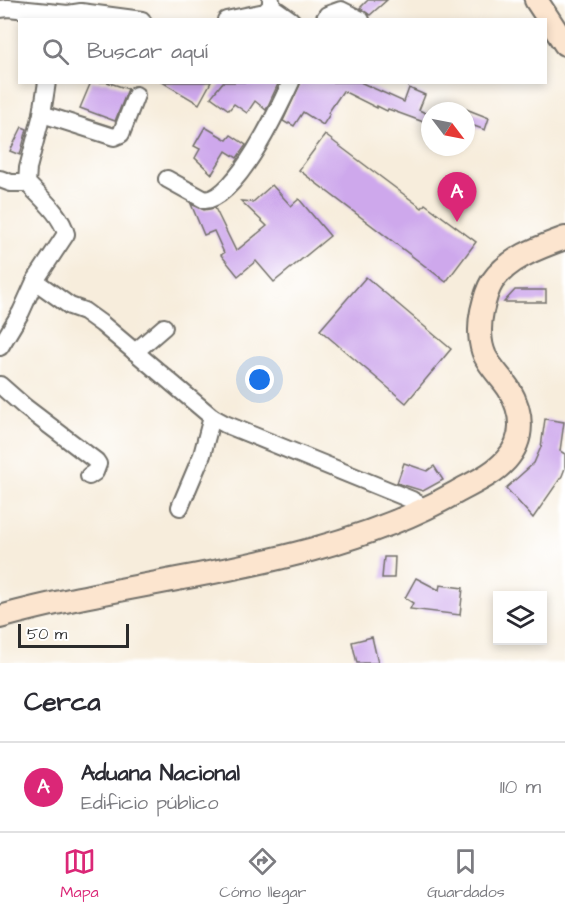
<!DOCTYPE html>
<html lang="es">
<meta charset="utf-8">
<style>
:root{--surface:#fff;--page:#f7f7f7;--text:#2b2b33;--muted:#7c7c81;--line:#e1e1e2;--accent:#db2777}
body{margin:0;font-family:"Architects Daughter",sans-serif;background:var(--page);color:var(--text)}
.controls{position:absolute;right:18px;bottom:18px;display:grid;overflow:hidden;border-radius:0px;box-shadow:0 3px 9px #0003}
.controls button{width:54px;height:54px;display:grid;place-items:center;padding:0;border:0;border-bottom:2px solid var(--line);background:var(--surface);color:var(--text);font:30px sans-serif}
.compass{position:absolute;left:421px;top:102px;width:54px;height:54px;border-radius:50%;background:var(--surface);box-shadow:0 3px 9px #0003;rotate:122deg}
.scale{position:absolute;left:18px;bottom:15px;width:111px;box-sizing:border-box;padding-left:6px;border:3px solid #2b2b2b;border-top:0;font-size:16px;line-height:21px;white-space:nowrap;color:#2b2b2b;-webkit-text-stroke:4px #fff;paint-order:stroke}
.you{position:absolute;left:260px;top:380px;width:21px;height:21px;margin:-15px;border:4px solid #fff;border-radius:50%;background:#1a73e8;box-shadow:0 0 0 9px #1a73e833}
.badge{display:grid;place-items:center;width:39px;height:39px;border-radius:50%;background:var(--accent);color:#fff;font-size:20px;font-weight:700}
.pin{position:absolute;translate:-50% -50px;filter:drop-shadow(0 2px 3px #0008)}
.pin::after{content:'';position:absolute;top:32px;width:21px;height:18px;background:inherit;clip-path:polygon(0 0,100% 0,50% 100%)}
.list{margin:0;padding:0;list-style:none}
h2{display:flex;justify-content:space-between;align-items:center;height:78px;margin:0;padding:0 24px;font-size:26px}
h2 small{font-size:20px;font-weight:400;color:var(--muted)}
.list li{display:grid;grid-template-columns:39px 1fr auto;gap:18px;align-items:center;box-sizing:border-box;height:90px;padding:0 24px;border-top:2px solid var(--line)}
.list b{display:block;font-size:22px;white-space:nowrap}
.list p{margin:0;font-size:20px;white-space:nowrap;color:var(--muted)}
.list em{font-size:20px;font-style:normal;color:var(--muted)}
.icon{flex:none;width:33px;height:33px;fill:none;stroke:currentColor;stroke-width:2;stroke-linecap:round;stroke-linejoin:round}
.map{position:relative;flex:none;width:565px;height:663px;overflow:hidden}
.search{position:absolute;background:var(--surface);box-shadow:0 3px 9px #0003;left:18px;right:18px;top:18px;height:66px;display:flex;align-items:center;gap:15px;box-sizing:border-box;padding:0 21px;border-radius:0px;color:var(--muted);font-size:22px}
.sheet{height:168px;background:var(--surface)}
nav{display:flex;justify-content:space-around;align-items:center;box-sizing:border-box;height:84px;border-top:2px solid var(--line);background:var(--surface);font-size:16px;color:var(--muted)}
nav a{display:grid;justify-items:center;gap:3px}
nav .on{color:var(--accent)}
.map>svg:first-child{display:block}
.building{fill:#cea8ec}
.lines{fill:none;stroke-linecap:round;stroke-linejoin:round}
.street-casing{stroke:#726f69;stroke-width:20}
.secondary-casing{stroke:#726f69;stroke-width:26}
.street{stroke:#fff;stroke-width:16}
.secondary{stroke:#fce5cf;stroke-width:22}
</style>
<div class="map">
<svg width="565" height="663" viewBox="0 0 565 663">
<rect width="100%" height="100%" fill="#fff"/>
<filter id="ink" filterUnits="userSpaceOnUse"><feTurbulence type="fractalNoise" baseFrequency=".0167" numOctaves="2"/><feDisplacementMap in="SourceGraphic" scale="12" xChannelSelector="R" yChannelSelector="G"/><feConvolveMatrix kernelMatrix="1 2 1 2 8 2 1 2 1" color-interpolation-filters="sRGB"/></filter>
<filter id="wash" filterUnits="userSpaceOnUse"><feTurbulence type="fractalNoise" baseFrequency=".008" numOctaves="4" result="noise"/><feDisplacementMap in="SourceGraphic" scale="24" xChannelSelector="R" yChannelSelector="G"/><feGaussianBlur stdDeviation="1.35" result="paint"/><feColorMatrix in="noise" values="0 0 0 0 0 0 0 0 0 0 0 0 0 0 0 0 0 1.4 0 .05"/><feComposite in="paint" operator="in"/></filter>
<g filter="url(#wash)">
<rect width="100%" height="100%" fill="#f7eddc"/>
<g id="blocks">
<g class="building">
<path d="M 368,0 L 387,0 L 370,15 L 360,8 Z"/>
<path d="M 91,82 L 107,82 L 128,89 L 115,121 L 80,108 Z"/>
<path d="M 162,82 L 211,82 L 199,104 Z"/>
<path d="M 223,82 L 279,82 L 266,110 L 255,101 L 247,113 L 234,104 L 229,110 L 211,97 Z"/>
<path d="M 301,82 L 360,82 L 404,102 L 409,88 L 425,95 L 419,110 L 430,115 L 430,122 L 429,124 L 388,109 L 387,111 L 377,106 L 377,108 L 343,91 L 328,113 L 330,114 L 323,125 L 303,112 L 294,126 L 289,123 L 288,124 L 283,121 Z"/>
<path d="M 466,109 L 489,118 L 485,130 L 466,123 Z"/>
<path d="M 22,127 L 27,129 L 20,155 L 10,151 Z"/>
<path d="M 205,127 L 227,140 L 231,135 L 246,145 L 237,158 L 226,151 L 212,174 L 195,158 L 200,149 L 194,146 Z"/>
<path d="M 325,135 L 422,208 L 425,204 L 476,242 L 446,282 L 299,170 Z"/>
<path d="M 272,185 L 291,206 L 299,199 L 330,236 L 274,282 L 256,261 L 238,276 L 221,255 L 224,253 L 214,231 L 204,235 L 191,204 L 204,210 L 215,208 L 236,251 L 267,226 L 241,201 L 253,202 Z"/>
<path d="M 366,277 L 451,349 L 406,403 L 320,330 Z"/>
<path d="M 515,290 L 546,290 L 546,302 L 504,302 Z"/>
<path d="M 545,419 L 564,422 L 560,451 L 565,454 L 565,468 L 562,476 L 533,518 L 506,488 L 534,463 L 541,447 Z"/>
<path d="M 404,463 L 427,471 L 434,466 L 443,480 L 423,491 L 397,483 Z"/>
<path d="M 384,557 L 395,557 L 394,578 L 382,578 Z"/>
<path d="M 416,578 L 439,590 L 440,585 L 463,588 L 460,615 L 410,609 L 413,603 L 405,598 Z"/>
<path d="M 372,637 L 378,663 L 357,663 L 352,642 Z"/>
</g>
</g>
</g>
<g filter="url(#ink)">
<use href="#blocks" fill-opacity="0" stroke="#726f69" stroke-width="1.5"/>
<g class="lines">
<g class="street-casing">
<g id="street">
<path d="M 271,6 L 291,20"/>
<path d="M 0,9 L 8,8 L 68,14"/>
<path d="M 62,20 L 68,14 L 81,12 L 142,20"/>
<path d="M 226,20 L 265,12 L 271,6 L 271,0"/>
<path d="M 324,20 L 327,15 L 341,10 L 361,20"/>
<path d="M 42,114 L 114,137 L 121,134 L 136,95"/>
<path d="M 0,179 L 11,183 L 27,183"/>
<path d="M 167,179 L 205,200 C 236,199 279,108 291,82"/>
<path d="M 35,281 L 70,306 L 84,311 L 102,324 L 212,417 L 225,424 L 412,500 L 427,509"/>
<path d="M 0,347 L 21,312 L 35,281 L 66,234 C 61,214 41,198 27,183 L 28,168 L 42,114 L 47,82"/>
<path d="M 135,352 L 164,327"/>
<path d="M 0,385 L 25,407 L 96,461 L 98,464 L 95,472 L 89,476"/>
<path d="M 180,507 L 202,455 L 212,417"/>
</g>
</g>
<g class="secondary-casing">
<g id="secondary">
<path d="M 536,0 L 565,44"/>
<path d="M 0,617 C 150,575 320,570 457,492 C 473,483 494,474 506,460 C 525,439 523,413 509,389 C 502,378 491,368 485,356 C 479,343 479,325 482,311 C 484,302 487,290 492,282 C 508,258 540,247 565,238"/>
</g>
</g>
<use href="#street" class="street"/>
<use href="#secondary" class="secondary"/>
</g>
</g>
</svg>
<div class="controls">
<button><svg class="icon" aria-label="layers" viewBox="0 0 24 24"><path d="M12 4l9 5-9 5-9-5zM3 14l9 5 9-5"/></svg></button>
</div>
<svg class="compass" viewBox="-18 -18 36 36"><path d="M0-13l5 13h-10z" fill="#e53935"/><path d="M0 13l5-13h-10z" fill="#7c7c81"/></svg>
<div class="scale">50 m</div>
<div class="you"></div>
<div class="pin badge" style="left:457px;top:222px">A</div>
<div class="search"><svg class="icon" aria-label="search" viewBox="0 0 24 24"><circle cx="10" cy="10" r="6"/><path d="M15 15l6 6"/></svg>Buscar aquí</div>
</div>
<section class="sheet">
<h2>Cerca<small></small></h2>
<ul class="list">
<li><span class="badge">A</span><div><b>Aduana Nacional</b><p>Edificio público</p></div><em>110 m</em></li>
</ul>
</section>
<nav>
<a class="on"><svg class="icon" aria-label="map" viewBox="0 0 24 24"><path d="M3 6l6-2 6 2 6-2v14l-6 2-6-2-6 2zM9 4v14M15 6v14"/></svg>Mapa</a>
<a><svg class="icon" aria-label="directions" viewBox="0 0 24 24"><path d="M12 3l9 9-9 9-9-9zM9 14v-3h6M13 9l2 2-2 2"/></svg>Cómo llegar</a>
<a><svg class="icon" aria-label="saved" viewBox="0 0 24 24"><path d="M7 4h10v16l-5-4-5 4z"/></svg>Guardados</a>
</nav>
